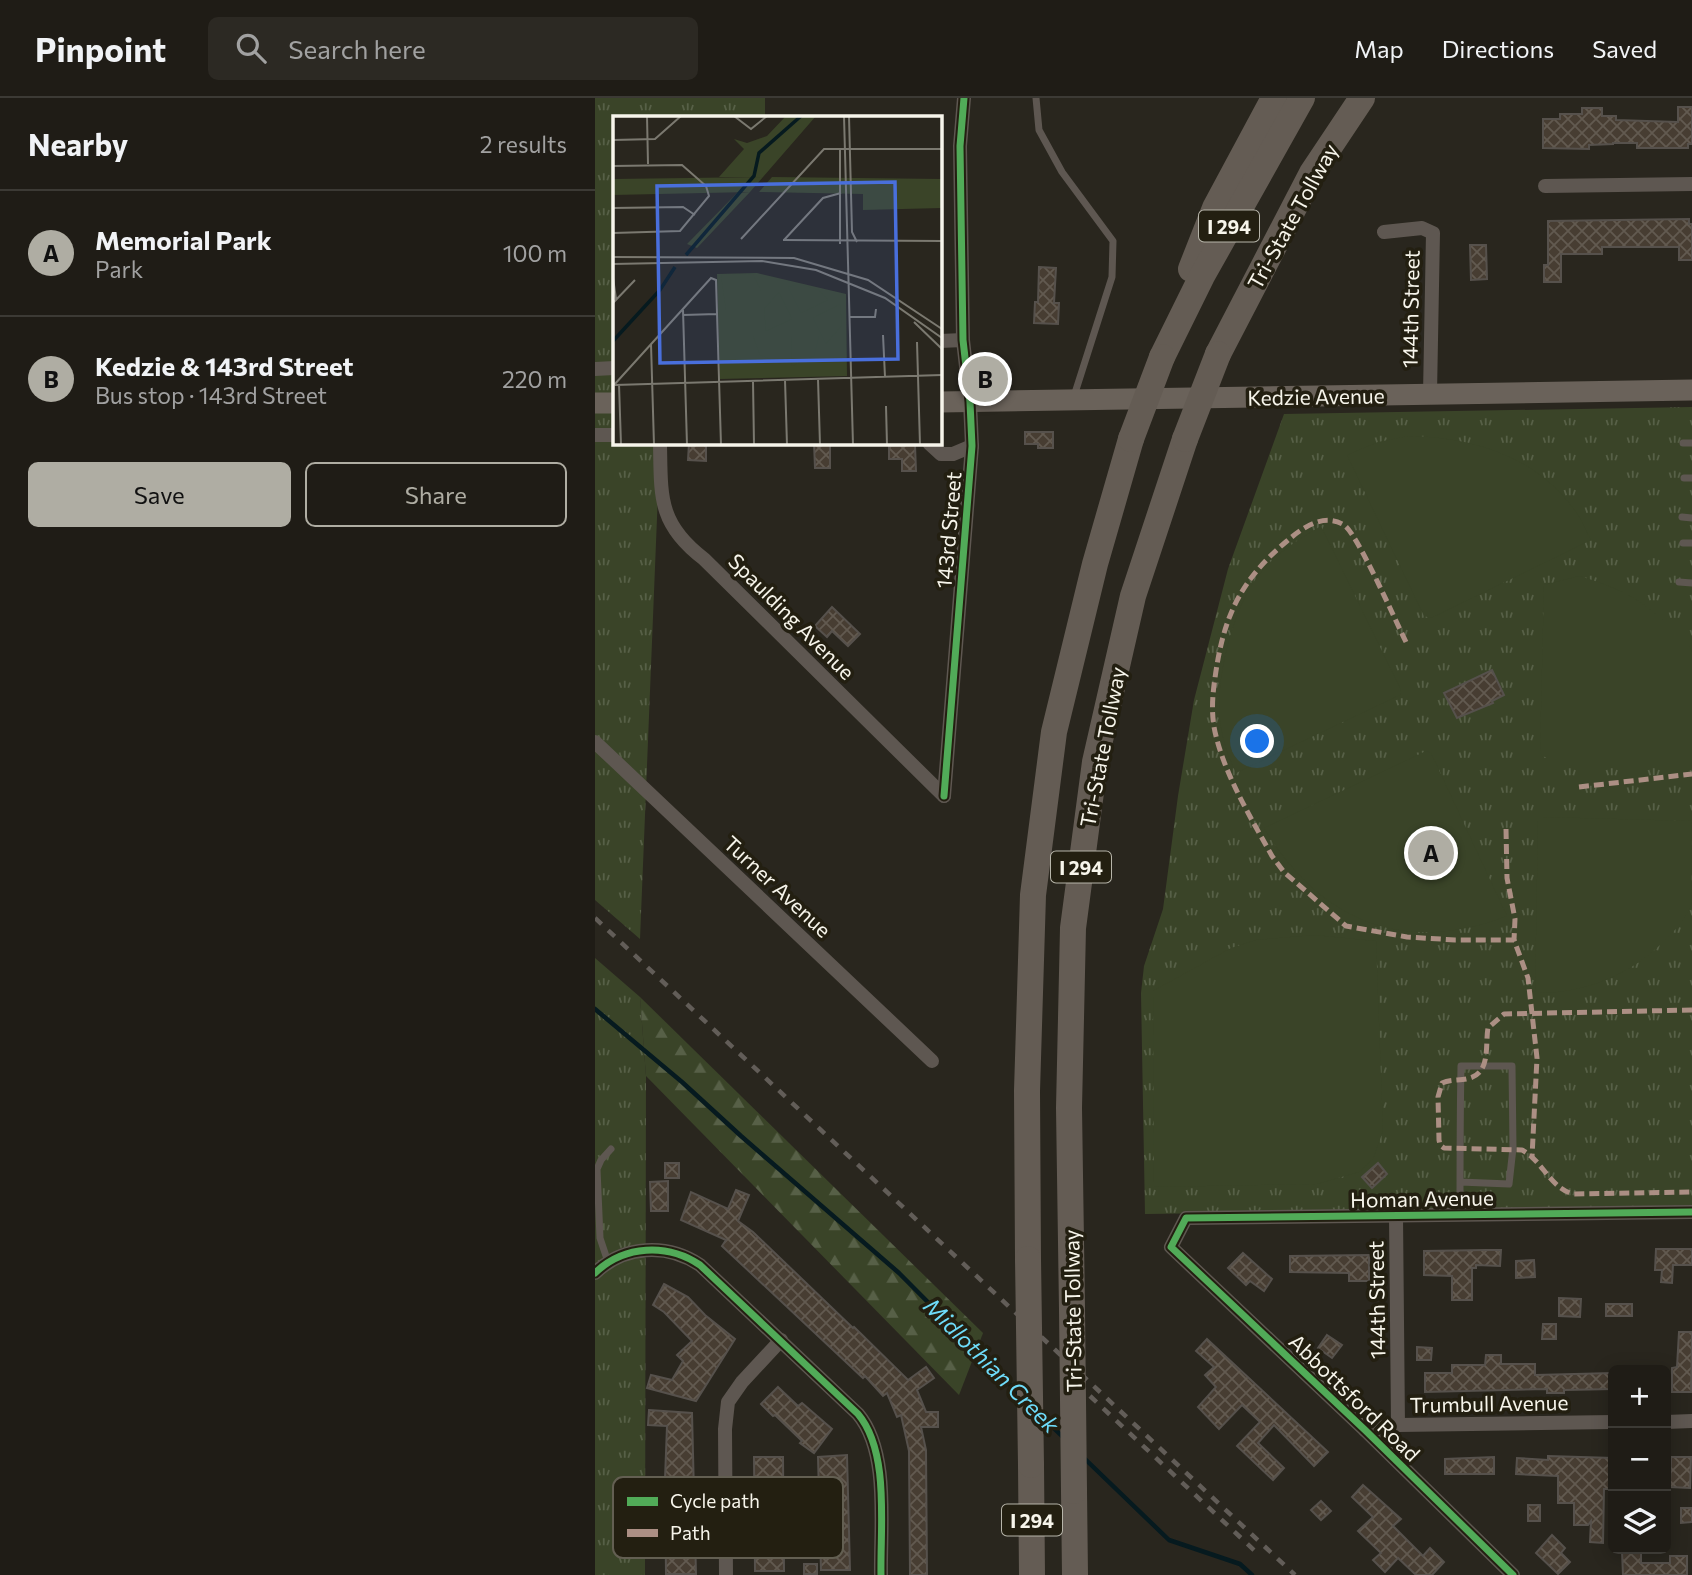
<!DOCTYPE html>
<meta charset="utf-8">
<style>
:root{--surface:#1f1c16;--page:#2c2923;--text:#f1f3f6;--muted:#a1a1a1;--line:#3c3a35;--accent:#afada3}
body{margin:0;font-family:Commissioner,sans-serif;background:var(--page);color:var(--text)}
.controls{position:absolute;right:21px;bottom:21px;display:grid;overflow:hidden;border-radius:10px;box-shadow:0 4px 18px #0003}
.controls button{width:63px;height:63px;display:grid;place-items:center;padding:0;border:0;border-bottom:2px solid var(--line);background:var(--surface);color:var(--text);font:35px sans-serif}
.you{position:absolute;left:663px;top:644px;width:24px;height:24px;margin:-18px;border:5px solid #fff;border-radius:50%;background:#1a73e8;box-shadow:0 0 0 10px #1a73e833}
.badge{display:grid;place-items:center;width:46px;height:46px;border-radius:50%;background:var(--accent);color:#111;font-size:23px;font-weight:700}
.pin{position:absolute;translate:-50% -50%;border:4px solid #fff;box-shadow:0 2px 7px #0006}
.list{margin:0;padding:0;list-style:none}
h2{display:flex;justify-content:space-between;align-items:center;height:91px;margin:0;padding:0 28px;font-size:30px}
h2 small{font-size:23px;font-weight:400;color:var(--muted)}
.list li{display:grid;grid-template-columns:46px 1fr auto;gap:21px;align-items:center;box-sizing:border-box;height:126px;padding:0 28px;border-top:2px solid var(--line)}
.list b{display:block;font-size:26px;white-space:nowrap}
.list p{margin:0;font-size:23px;white-space:nowrap;color:var(--muted)}
.list em{font-size:23px;font-style:normal;color:var(--muted)}
.actions{display:flex;gap:14px;padding:21px 28px}
.actions a{flex:1;padding:16px 0;border:2px solid var(--accent);border-radius:10px;text-align:center;font-size:24px;color:var(--accent)}
.actions .main{background:var(--accent);color:#111}
.icon{flex:none;width:38px;height:38px;fill:none;stroke:currentColor;stroke-width:2;stroke-linecap:round;stroke-linejoin:round}
.map{position:relative;flex:none;width:1097px;height:1477px;overflow:hidden}
header{display:flex;align-items:center;gap:42px;box-sizing:border-box;height:98px;padding:0 35px;background:var(--surface);border-bottom:2px solid var(--line)}
header strong{font-size:33px}
nav{display:flex;gap:38px;margin-inline-start:auto;font-size:24px}
.search{width:490px;height:63px;background:var(--page);display:flex;align-items:center;gap:18px;box-sizing:border-box;padding:0 24px;border-radius:10px;color:var(--muted);font-size:26px}
main{display:flex}
aside{flex:1;background:var(--surface)}
.map>svg:first-child{display:block}
.grass{fill:url(#grass-tufts)}
.forest{fill:url(#forest-firs)}
.pitch{fill:#3a4428}
.lines{fill:none;stroke-linecap:round;stroke-linejoin:round}
.stream{stroke:#061a1f;stroke-width:4.5}
.building{fill:url(#building-cross-hatch);stroke:#56514c;stroke-width:2}
.lane{stroke:#5e5751;stroke-width:7}
.street{stroke:#5e5751;stroke-width:14}
.secondary{stroke:#6a625a;stroke-width:21}
.highway{stroke:#645c54;stroke-width:26}
.rail{stroke:#625d58;stroke-width:4.5;stroke-dasharray:9 9;stroke-linecap:butt}
.highway-bridge{stroke:#645c54;stroke-width:26}
.quiet{stroke:#ac8f84;stroke-width:5;stroke-dasharray:10 5;stroke-linecap:butt}
.cycleway-casing{stroke:#231f11;stroke-width:11}
.cycleway{stroke:#51ab58;stroke-width:7}
.labels{text-anchor:middle;dominant-baseline:central;stroke-width:7;stroke-linejoin:round;paint-order:stroke}
.shield{fill:#231f11;stroke:#b7b5aa;stroke-width:2}
.shield-label{font-size:19px;font-weight:bold;fill:#f7f5eb}
.street-label{font-size:21px;fill:#f7f5eb;stroke:#231f11}
.water-label{font-size:23px;font-style:italic;fill:#6edbf9;stroke:#231f11}
.inset-river{fill:none;stroke:#061a1f;stroke-width:3.5}
.inset-road{fill:none;stroke:#7b7970;stroke-width:2}
.view{fill:#496fdc;fill-opacity:0.15;stroke:#496fdc;stroke-width:3.5}
.inset-edge{fill:none;stroke:#f7f5eb;stroke-width:3.5}
.key{fill:#231f11;stroke:#635f52;stroke-width:2}
.key-label{font-size:19px;fill:#f7f5eb}
</style>
<header>
<strong>Pinpoint</strong>
<div class="search"><svg class="icon" aria-label="search" viewBox="0 0 24 24"><circle cx="10" cy="10" r="6"/><path d="M15 15l6 6"/></svg>Search here</div>
<nav><a>Map</a><a>Directions</a><a>Saved</a></nav>
</header>
<main>
<aside>
<h2>Nearby<small>2 results</small></h2>
<ul class="list">
<li><span class="badge">A</span><div><b>Memorial Park</b><p>Park</p></div><em>100 m</em></li>
<li><span class="badge">B</span><div><b>Kedzie &amp; 143rd Street</b><p>Bus stop · 143rd Street</p></div><em>220 m</em></li>
</ul>
<div class="actions"><a class="main">Save</a><a>Share</a></div>
</aside>
<div class="map">
<svg width="1097" height="1477" viewBox="0 0 1097 1477">
<defs>
<pattern id="grass-tufts" width="24" height="20" patternUnits="userSpaceOnUse" patternTransform="scale(1.75)"><rect width="24" height="20" fill="#3a4428"/><path d="M3 7l-1-3M5 7V3M7 7l1-3M15 17l-1-3M17 17v-4M19 17l1-3" fill="none" stroke="#576047"/></pattern>
<pattern id="forest-firs" width="22" height="20" patternUnits="userSpaceOnUse" patternTransform="scale(1.75)"><rect width="22" height="20" fill="#3a4428"/><path d="M5 1l3.5 6h-7zM16 11l3.5 6h-7z" fill="#576047"/></pattern>
<pattern id="building-cross-hatch" width="8" height="8" patternUnits="userSpaceOnUse" patternTransform="scale(1.75)"><rect width="8" height="8" fill="#473d32"/><path d="M0 0l8 8M0 8l8-8" fill="none" stroke="#625a50"/></pattern>
</defs>
<rect width="100%" height="100%" fill="#29261e"/>
<g class="grass">
<path d="M 0,0 L 170,0 L 170,19 L 19,19 L 19,345 L 65,345 L 45,841 L 0,802 Z"/>
<path d="M 1097,309 L 1097,1109 L 550,1116 L 546,895 L 549,868 L 568,811 L 583,698 L 599,602 L 633,471 L 689,316 Z"/>
<path d="M 0,860 L 45,899 L 51,978 L 50,1477 L 0,1477 Z"/>
</g>
<path class="forest" d="M 45,899 L 388,1235 L 364,1297 L 51,978 Z"/>
<g class="pitch">
<path d="M 813,338 C 877,339 942,358 981,414 C 987,422 991,433 996,442 L 836,520 L 829,518 L 752,357 L 783,344 Z"/>
<path d="M 726,428 L 806,592 L 805,597 L 641,675 C 619,630 621,594 633,546 C 639,524 647,501 660,482 C 677,458 702,442 726,428 Z"/>
<path d="M 984,478 C 1036,493 1059,510 1095,549 L 1097,554 L 1097,660 L 953,660 L 947,658 L 945,654 L 949,487 Z"/>
<path d="M 831,653 L 836,655 L 912,818 C 808,858 725,823 669,730 Z"/>
<path d="M 948,719 L 1097,723 C 1097,740 1097,796 1096,808 C 1090,821 1080,833 1070,842 C 1036,877 989,896 940,895 L 943,723 Z"/>
<path d="M 719,837 L 781,843 L 788,1033 L 778,1061 L 764,1074 L 722,1086 L 559,1089 L 558,893 L 636,850 L 661,842 Z"/>
</g>
<g class="lines">
<g class="stream">
<path d="M 0,911 L 87,984 L 146,1038 L 304,1175 L 424,1296"/>
<path d="M 445,1317 L 469,1340"/>
<path d="M 490,1361 L 574,1442 L 645,1466 L 657,1477"/>
</g>
</g>
<g class="building">
<path d="M 1083,9 L 1097,9 L 1097,46 L 1093,46 L 1093,50 L 1042,50 L 1042,45 L 1018,45 L 1018,46 L 994,47 L 994,51 L 948,50 L 948,21 L 965,21 L 965,16 L 987,16 L 987,10 L 1007,10 L 1007,18 L 1021,18 L 1021,22 L 1083,24 Z"/>
<path d="M 1094,121 L 1094,126 L 1097,126 L 1097,162 L 1084,162 L 1084,149 L 1007,149 L 1007,156 L 966,156 L 966,184 L 949,184 L 949,167 L 953,167 L 953,123 Z"/>
<path d="M 875,147 L 891,147 L 892,181 L 876,182 Z"/>
<path d="M 444,169 L 461,170 L 459,205 L 464,205 L 463,226 L 439,225 L 440,204 L 443,204 Z"/>
<path d="M 430,334 L 458,334 L 458,350 L 443,350 L 443,346 L 430,346 Z"/>
<path d="M 94,345 L 111,345 L 111,363 L 93,362 Z"/>
<path d="M 219,345 L 235,345 L 235,370 L 220,370 Z"/>
<path d="M 307,347 L 320,347 L 321,373 L 307,373 L 307,361 L 294,361 L 294,348 Z"/>
<path d="M 237,509 L 265,536 L 253,548 L 237,533 L 232,539 L 220,528 Z"/>
<path d="M 897,572 L 909,597 L 897,603 L 898,605 L 862,620 L 849,595 Z"/>
<rect x="70" y="1065" width="14" height="15"/>
<path d="M 783,1065 L 792,1076 L 777,1090 L 767,1079 Z"/>
<path d="M 73,1083 L 73,1113 L 56,1113 L 55,1084 Z"/>
<path d="M 141,1092 L 154,1097 L 143,1123 L 158,1134 L 258,1230 L 259,1229 L 313,1282 L 331,1269 L 339,1280 L 322,1292 L 331,1314 L 343,1314 L 343,1329 L 326,1329 L 331,1352 L 332,1477 L 315,1477 L 314,1353 L 306,1317 L 302,1319 L 292,1295 L 288,1298 L 270,1278 L 268,1280 L 127,1148 L 131,1142 L 86,1122 L 96,1094 L 133,1111 Z"/>
<path d="M 1061,1151 L 1097,1151 L 1097,1167 L 1078,1167 L 1077,1185 L 1066,1184 L 1067,1172 L 1060,1172 Z"/>
<path d="M 890,1152 L 906,1152 L 905,1168 L 881,1167 L 881,1170 L 877,1170 L 877,1202 L 857,1202 L 857,1178 L 829,1177 L 829,1153 Z"/>
<path d="M 648,1155 L 677,1181 L 669,1193 L 655,1183 L 651,1187 L 633,1170 Z"/>
<path d="M 774,1157 L 774,1183 L 754,1183 L 754,1175 L 695,1174 L 695,1158 Z"/>
<path d="M 939,1162 L 940,1179 L 921,1180 L 921,1163 Z"/>
<path d="M 69,1186 L 93,1199 L 110,1217 L 140,1241 L 101,1303 L 52,1290 L 56,1277 L 77,1282 L 88,1263 L 82,1257 L 97,1243 L 69,1214 L 58,1207 Z"/>
<path d="M 964,1200 L 986,1201 L 985,1219 L 964,1218 Z"/>
<rect x="1011" y="1206" width="26" height="12"/>
<path d="M 948,1226 L 961,1226 L 961,1241 L 947,1241 Z"/>
<path d="M 1084,1234 L 1097,1234 L 1096,1294 L 1077,1294 L 1077,1270 L 1082,1269 Z"/>
<path d="M 732,1237 L 747,1247 L 737,1260 L 723,1250 Z"/>
<path d="M 612,1241 L 733,1354 L 719,1368 L 679,1327 L 663,1345 L 689,1370 L 678,1382 L 642,1348 L 665,1324 L 647,1307 L 624,1331 L 603,1309 L 621,1289 L 610,1277 L 619,1269 L 601,1253 Z"/>
<path d="M 822,1249 L 837,1250 L 836,1262 L 822,1262 Z"/>
<path d="M 891,1257 L 906,1257 L 906,1266 L 940,1266 L 940,1277 L 1018,1275 L 1018,1291 L 969,1292 L 969,1295 L 952,1295 L 952,1291 L 830,1294 L 830,1275 L 857,1275 L 857,1267 L 890,1267 Z"/>
<path d="M 183,1289 L 203,1308 L 207,1305 L 237,1331 L 219,1355 L 205,1345 L 207,1343 L 180,1317 L 178,1318 L 166,1306 Z"/>
<path d="M 54,1312 L 97,1315 L 101,1476 L 71,1476 L 70,1381 L 72,1328 L 53,1327 Z"/>
<path d="M 252,1357 L 255,1472 L 226,1472 L 223,1359 Z"/>
<path d="M 953,1358 L 1018,1360 L 1018,1391 L 1009,1391 L 1008,1445 L 995,1444 L 996,1423 L 993,1427 L 979,1427 L 979,1405 L 963,1405 L 963,1378 L 921,1376 L 922,1360 L 953,1362 Z"/>
<path d="M 159,1359 L 188,1359 L 189,1473 L 160,1473 Z"/>
<path d="M 899,1359 L 899,1376 L 850,1376 L 850,1361 Z"/>
<path d="M 1076,1359 L 1096,1359 L 1095,1390 L 1075,1389 Z"/>
<path d="M 768,1387 L 806,1421 L 798,1428 L 828,1458 L 835,1450 L 849,1464 L 837,1477 L 821,1477 L 803,1460 L 790,1474 L 778,1462 L 786,1455 L 763,1433 L 778,1419 L 757,1399 Z"/>
<path d="M 726,1403 L 736,1413 L 726,1422 L 716,1412 Z"/>
<rect x="933" y="1407" width="12" height="16"/>
<path d="M 1086,1410 L 1097,1410 L 1097,1424 L 1086,1425 Z"/>
<path d="M 957,1437 L 970,1450 L 966,1455 L 975,1464 L 963,1476 L 941,1455 Z"/>
<path d="M 1027,1454 L 1046,1454 L 1046,1465 L 1075,1465 L 1075,1458 L 1092,1458 L 1092,1477 L 1028,1477 Z"/>
<rect x="209" y="1466" width="13" height="10"/>
</g>
<g class="lines">
<g class="lane">
<path d="M 441,0 L 444,32 L 467,74 L 518,143 L 517,179 L 479,298"/>
<path d="M 1088,345 L 1097,345"/>
<path d="M 1089,380 L 1097,380"/>
<path d="M 1087,419 L 1097,420"/>
<path d="M 1088,445 L 1097,445"/>
<path d="M 1084,484 L 1097,485"/>
<path d="M 865,1084 L 914,1086 L 918,1050 L 917,968 L 866,968 C 865,1017 865,1067 865,1116"/>
<path d="M 13,1164 L 5,1140 L 2,1071 L 6,1062 L 16,1051"/>
</g>
<g class="street">
<path d="M 950,88 L 1097,86"/>
<path d="M 789,134 L 827,130 L 838,135 L 835,296"/>
<path d="M 345,243 L 368,242"/>
<path d="M 0,271 L 19,270"/>
<path d="M 0,337 L 19,337"/>
<path d="M 65,345 C 66,399 63,426 109,461 L 349,698"/>
<path d="M 334,345 L 346,356 L 358,356 L 377,348"/>
<path d="M 0,644 L 337,963"/>
<path d="M 349,698 L 377,348 L 375,304 L 368,242 L 365,48 L 369,0"/>
<path d="M 801,1118 L 803,1327"/>
<path d="M 0,1175 C 29,1147 72,1145 105,1167 L 263,1316 C 295,1354 285,1429 286,1477"/>
<path d="M 1071,1324 L 1097,1323"/>
<path d="M 770,1332 L 803,1327 L 1018,1324"/>
<path d="M 131,1477 L 130,1331 L 133,1304 L 147,1284 L 186,1242"/>
<path d="M 918,1477 L 770,1332 L 576,1149 L 591,1120 L 1097,1114"/>
</g>
<g class="secondary">
<path d="M 345,304 L 1097,292"/>
<path d="M 0,305 L 19,305"/>
</g>
<g class="highway">
<path d="M 596,171 L 620,110 L 679,0"/>
<path d="M 623,256 L 717,75 L 767,0"/>
<path d="M 567,259 L 607,178 L 707,0"/>
<path d="M 433,1161 L 432,993 L 438,797 L 459,634 L 500,466 L 536,341"/>
<path d="M 477,1211 L 474,1010 L 478,830 L 500,664 L 538,498 L 590,341"/>
<path d="M 436,1367 L 437,1477"/>
<path d="M 479,1393 L 480,1477"/>
</g>
<g class="rail">
<path d="M 0,820 L 700,1477"/>
<path d="M 495,1298 L 661,1454"/>
</g>
<g class="highway-bridge">
<path d="M 536,341 L 567,259"/>
<path d="M 590,341 L 623,256"/>
<path d="M 433,1161 L 436,1367"/>
<path d="M 477,1211 L 479,1393"/>
</g>
<g class="quiet">
<path d="M 811,544 C 801,524 762,435 749,427 C 728,414 706,431 692,443 C 644,483 628,521 620,580 C 617,600 616,619 621,638 C 631,679 657,722 677,758 L 689,774 L 751,828 L 812,839 L 860,842 L 919,842 L 933,880 L 942,960 L 937,1059"/>
<path d="M 984,689 L 1097,676"/>
<path d="M 911,731 L 912,780 L 920,821 L 919,842"/>
<path d="M 1097,912 L 909,916 L 893,930 C 890,946 896,974 875,980 C 866,983 856,981 847,985 L 843,999 L 844,1042 L 845,1047 L 849,1050 L 927,1052 C 948,1063 954,1089 978,1096 L 1097,1094"/>
</g>
<g class="cycleway-casing">
<g id="cycleway">
<path d="M 349,698 L 377,348 L 375,304 L 368,242 L 365,48 L 369,0"/>
<path d="M 0,1175 C 29,1147 72,1145 105,1167 L 263,1316 C 295,1354 285,1429 286,1477"/>
<path d="M 918,1477 L 770,1332 L 576,1149 L 591,1120 L 1097,1114"/>
</g>
</g>
<use href="#cycleway" class="cycleway"/>
</g>
<g class="labels">
<g class="shield">
<rect x="604" y="112.5" width="60" height="31" rx="5"/>
<rect x="456" y="753.5" width="60" height="31" rx="5"/>
<rect x="407" y="1406.5" width="60" height="31" rx="5"/>
</g>
<g class="shield-label">
<text x="634" y="128">I 294</text>
<text x="486" y="769">I 294</text>
<text x="437" y="1422">I 294</text>
</g>
<g class="street-label">
<text transform="translate(697 118) rotate(-61)">Tri-State Tollway</text>
<text transform="translate(815 211) rotate(-89)">144th Street</text>
<text transform="translate(721 298) rotate(-1)">Kedzie Avenue</text>
<text transform="translate(353 432) rotate(-85)">143rd Street</text>
<text transform="translate(197 518) rotate(45)">Spaulding Avenue</text>
<text transform="translate(507 649) rotate(-79)">Tri-State Tollway</text>
<text transform="translate(183 788) rotate(43)">Turner Avenue</text>
<text transform="translate(827 1100) rotate(-1)">Homan Avenue</text>
<text transform="translate(781 1202) rotate(-91)">144th Street</text>
<text transform="translate(477 1213) rotate(-91)">Tri-State Tollway</text>
<text transform="translate(760 1299) rotate(44)">Abbottsford Road</text>
<text transform="translate(894 1305) rotate(-1)">Trumbull Avenue</text>
</g>
<g class="water-label">
<text transform="translate(397 1267) rotate(45)">Midlothian Creek</text>
</g>
</g>
<g transform="translate(18 18)">
<rect width="329" height="329" fill="#29261e"/>
<path d="M 150,61 L 137,76 L 0,79 L 0,63 ZM 159,61 L 329,63 L 329,92 L 250,94 L 250,78 L 146,76 ZM 144,157 L 233,178 L 234,260 L 107,263 L 104,158 Z" fill="#3a4428"/>
<path d="M 203,0 L 150,61 L 106,61 L 131,33 L 121,23 L 134,27 L 154,20 L 172,1 ZM 137,76 L 84,132 L 74,128 L 124,77 Z" fill="#3a4428"/>
<path d="M 140,158 L 148,175 L 148,194 L 113,194 L 108,159 ZM 187,168 L 206,174 L 215,184 L 188,197 L 175,171 ZM 166,176 L 179,203 L 153,215 L 151,193 ZM 227,188 L 229,209 L 213,228 L 200,202 ZM 140,220 L 168,220 L 168,248 L 147,239 ZM 206,220 L 201,240 L 179,250 L 178,220 Z" fill="#3a4428"/>
<path class="inset-river" d="M 73,139 L 141,60 L 146,37 L 188,0M 0,225 L 47,174 L 62,151"/>
<path class="inset-road" d="M 34,0 L 35,48M 121,0 L 138,13 L 154,0M 231,0 L 240,329M 236,0 L 239,116 L 244,126M 0,24 L 42,23 L 68,0M 227,33 L 227,128M 0,50 L 69,49 L 93,70 L 96,80 L 67,115 L 0,117M 0,92 L 70,91 L 82,99M 128,123 L 211,33 L 329,33M 170,124 L 329,125M 171,124 L 210,82 L 228,77M 0,141 L 181,142 L 255,164 L 329,213M 0,148 L 149,145 L 203,154 L 272,182 L 329,222M 0,162 L 3,183M 0,187 L 22,164M 70,194 L 74,329M 70,199 L 104,198M 237,201 L 262,201 L 263,193M 301,206 L 329,233M 270,219 L 272,261M 304,226 L 307,329M 38,228 L 41,329M 205,263 L 207,329M 172,264 L 174,329M 140,265 L 141,329M 6,268 L 8,329M 1,269 L 98,162 L 103,164 L 108,329M 2,269 L 329,259M 273,290 L 274,329"/>
<path class="view" d="M 282,66 L 285,243 L 47,247 L 44,70 Z"/>
<rect width="329" height="329" class="inset-edge"/>
</g>
<rect x="18" y="1379" width="230" height="81" rx="10" class="key"/>
<rect x="32" y="1399" width="31" height="9" fill="#51ab58"/>
<rect x="32" y="1431" width="31" height="8" fill="#ac8f84"/>
<g class="key-label">
<text x="75" y="1410">Cycle path</text>
<text x="75" y="1442">Path</text>
</g>
</svg>
<div class="controls">
<button>+</button>
<button>−</button>
<button><svg class="icon" aria-label="layers" viewBox="0 0 24 24"><path d="M12 4l9 5-9 5-9-5zM3 14l9 5 9-5"/></svg></button>
</div>
<div class="you"></div>
<div class="pin badge" style="left:836px;top:755px">A</div>
<div class="pin badge" style="left:390px;top:281px">B</div>
</div>
</main>
